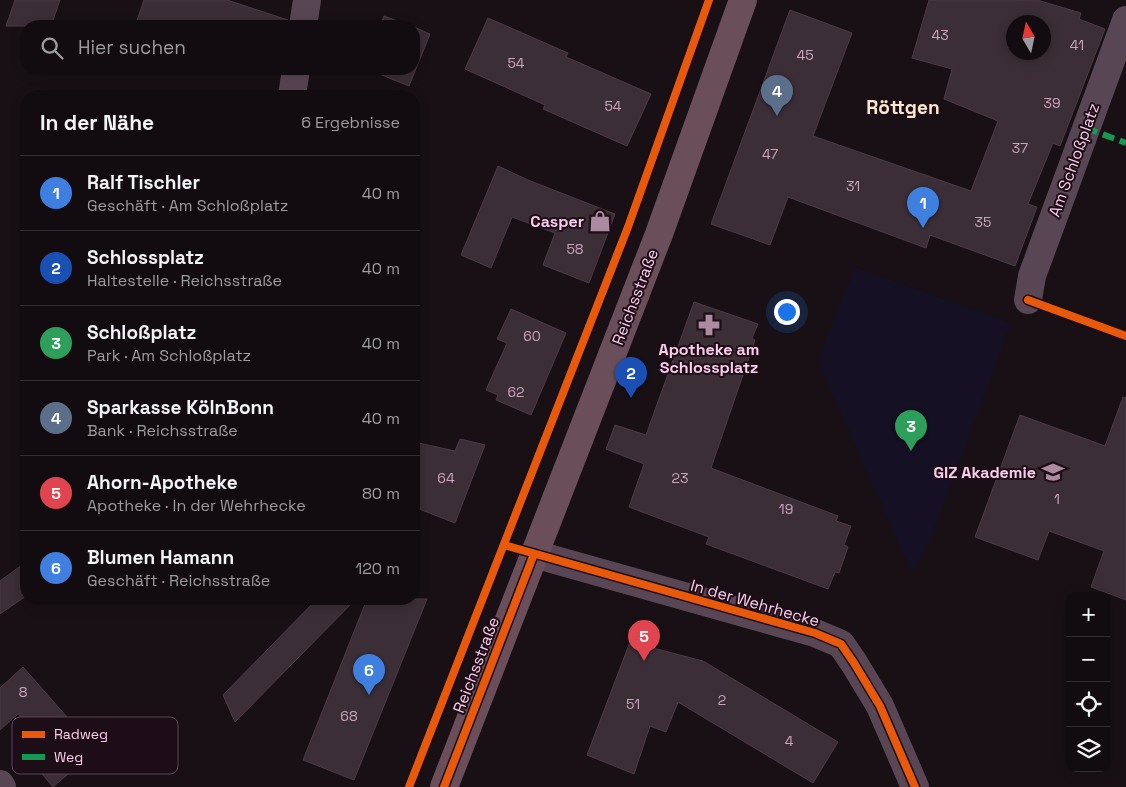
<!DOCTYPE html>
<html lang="de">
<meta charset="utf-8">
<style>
:root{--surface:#120c10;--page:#1b1519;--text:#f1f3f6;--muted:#9c9b9f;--line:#312c30;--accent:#ac8aa0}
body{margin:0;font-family:"Space Grotesk",sans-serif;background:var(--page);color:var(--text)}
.controls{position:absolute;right:15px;bottom:15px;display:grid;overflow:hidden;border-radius:10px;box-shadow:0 2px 12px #0003}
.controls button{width:45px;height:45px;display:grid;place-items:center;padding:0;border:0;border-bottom:1px solid var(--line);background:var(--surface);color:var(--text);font:25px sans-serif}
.compass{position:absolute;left:1006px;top:15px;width:45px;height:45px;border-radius:50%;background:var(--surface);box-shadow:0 2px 12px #0003;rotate:351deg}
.you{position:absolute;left:786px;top:311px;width:18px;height:18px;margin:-12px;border:4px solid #fff;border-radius:50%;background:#1a73e8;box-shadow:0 0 0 8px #1a73e833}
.badge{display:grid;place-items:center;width:32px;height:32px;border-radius:50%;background:var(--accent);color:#fff;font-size:16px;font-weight:700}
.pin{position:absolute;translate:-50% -41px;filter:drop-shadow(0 1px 2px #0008)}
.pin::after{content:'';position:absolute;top:26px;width:18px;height:15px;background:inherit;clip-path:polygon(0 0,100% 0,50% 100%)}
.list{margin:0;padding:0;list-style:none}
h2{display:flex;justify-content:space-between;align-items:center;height:65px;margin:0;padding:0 20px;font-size:21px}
h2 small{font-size:16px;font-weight:400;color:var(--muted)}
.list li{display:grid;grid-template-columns:32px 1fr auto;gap:15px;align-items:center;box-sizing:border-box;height:75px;padding:0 20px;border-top:1px solid var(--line)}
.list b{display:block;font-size:19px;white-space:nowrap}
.list p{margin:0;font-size:16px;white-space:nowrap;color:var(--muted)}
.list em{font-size:16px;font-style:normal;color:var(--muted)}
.icon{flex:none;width:28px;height:28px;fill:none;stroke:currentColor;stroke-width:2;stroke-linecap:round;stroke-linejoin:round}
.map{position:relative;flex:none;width:1126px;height:787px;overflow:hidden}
.search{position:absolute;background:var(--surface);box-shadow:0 2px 12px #0003;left:20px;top:20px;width:400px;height:55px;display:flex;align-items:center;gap:12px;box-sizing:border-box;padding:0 18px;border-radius:20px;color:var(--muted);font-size:19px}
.panel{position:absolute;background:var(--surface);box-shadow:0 2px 12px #0003;left:20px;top:90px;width:400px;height:515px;border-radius:20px}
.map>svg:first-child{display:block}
.green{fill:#151024}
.building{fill:#3b2e36;stroke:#4c3a45;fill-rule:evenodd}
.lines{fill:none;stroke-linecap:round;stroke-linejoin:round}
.minor{stroke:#594654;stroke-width:28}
.major{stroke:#6a4f5a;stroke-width:28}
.quiet{stroke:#139951;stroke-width:6;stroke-dasharray:12 6;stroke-linecap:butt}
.cycleway-casing{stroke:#1c0d16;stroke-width:11}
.cycleway{stroke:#e8590c;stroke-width:8}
.labels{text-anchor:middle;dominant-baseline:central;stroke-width:4;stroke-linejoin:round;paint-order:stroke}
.number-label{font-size:14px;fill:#cba4be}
.street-label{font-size:16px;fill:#fbcceb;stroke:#1c0d16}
.poi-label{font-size:16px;font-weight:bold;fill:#fbcceb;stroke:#1c0d16;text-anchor:end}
.quarter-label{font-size:19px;font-weight:bold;fill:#fce8cd;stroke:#1c0d16}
.key{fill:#1c0d16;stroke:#5f4656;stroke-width:1}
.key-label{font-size:14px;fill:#fbcceb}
</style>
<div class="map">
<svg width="1126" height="787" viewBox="0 0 1126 787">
<rect width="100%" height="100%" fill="#181015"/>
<path class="green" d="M 855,267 L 1011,323 L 929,542 L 912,572 L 818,361 Z"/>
<g class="building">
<path d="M 15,0 L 60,0 L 51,26 L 6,26 Z"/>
<path d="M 144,0 L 227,0 L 288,20 L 288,26 L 135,26 Z"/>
<path d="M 929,0 L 1037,0 L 1081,13 L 1079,19 L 1105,29 L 1060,146 L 1053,143 L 1028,204 L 1037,207 L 1015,266 L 930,235 L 926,248 L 788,197 L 770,245 L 711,224 L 790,10 L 852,33 L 813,136 L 971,191 L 998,121 L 944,99 L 952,69 L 912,58 ZM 1014,22 L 1044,22 L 1044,52 L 1014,52 Z"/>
<path d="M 384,16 L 403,23 L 411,26 L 380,26 Z"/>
<path d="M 488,18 L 568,53 L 566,57 L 651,94 L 627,146 L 543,109 L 545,105 L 465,69 Z"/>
<path d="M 414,27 L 430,34 L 409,86 L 367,69 L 414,69 Z"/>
<path d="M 498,166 L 528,180 L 615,214 L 589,283 L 543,265 L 555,233 L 512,217 L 491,268 L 461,255 Z"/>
<path d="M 694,302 L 758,324 L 752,338 L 755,340 L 711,468 L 838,516 L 836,521 L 851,526 L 844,545 L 848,547 L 839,573 L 835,572 L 828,589 L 706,544 L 709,537 L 629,507 L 644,464 L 606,449 L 615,425 L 646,435 Z"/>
<path d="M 511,309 L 566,333 L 531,415 L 496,400 L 498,395 L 486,390 L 507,343 L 497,339 Z"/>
<path d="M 1123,397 L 1126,398 L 1126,600 L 1091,587 L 1104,551 L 1049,531 L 1038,560 L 975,537 L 1020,415 L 1105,446 Z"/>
<path d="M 460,439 L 485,445 L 455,523 L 414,507 L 414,442 L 455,451 Z"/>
<path d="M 26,562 L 26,596 L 0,614 L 0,581 Z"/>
<path d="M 317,599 L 356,599 L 235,722 L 223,695 Z"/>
<path d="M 367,599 L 427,599 L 354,780 L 303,760 Z"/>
<path d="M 630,642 L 703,661 L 838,742 L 813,783 L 678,702 L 666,732 L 650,726 L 634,774 L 587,755 Z"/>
<path d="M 23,667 L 96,750 L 53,787 L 33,763 L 49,749 L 18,714 L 0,730 L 0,688 Z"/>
</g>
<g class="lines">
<g class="minor">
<path d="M 303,26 L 307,0"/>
<path d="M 292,96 L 296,69"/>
<path d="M 1028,300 L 1032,276 L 1126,20"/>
<path d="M 534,554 L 815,633 L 841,644 L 854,663 L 880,706 L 915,787"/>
<path d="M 0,784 L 2,787"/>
</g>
<path class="major" d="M 444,787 L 659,234 L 743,0"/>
<path class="quiet" d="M 1086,128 L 1126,143"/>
<g class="cycleway-casing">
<g id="cycleway">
<path d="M 1028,300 L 1126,336"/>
<path d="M 504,545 L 815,633 L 841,644 L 854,663 L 880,706 L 915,787"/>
<path d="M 409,787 L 628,227 L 709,0"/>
<path d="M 444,787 L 534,554"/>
</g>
</g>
<use href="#cycleway" class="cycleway"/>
</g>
<defs>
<g id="shop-bare" transform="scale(1.725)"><path d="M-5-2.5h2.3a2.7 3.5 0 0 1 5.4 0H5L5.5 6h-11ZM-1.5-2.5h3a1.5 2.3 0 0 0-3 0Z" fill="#ac8aa0" stroke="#1c0d16" stroke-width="2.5" paint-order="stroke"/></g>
<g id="pharmacy-bare" transform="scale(1.725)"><path d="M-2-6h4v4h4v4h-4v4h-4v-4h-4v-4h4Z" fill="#ac8aa0" stroke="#1c0d16" stroke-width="2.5" paint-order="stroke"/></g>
<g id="university-bare" transform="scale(1.725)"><path d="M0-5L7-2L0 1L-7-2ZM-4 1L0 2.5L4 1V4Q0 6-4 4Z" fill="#ac8aa0" stroke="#1c0d16" stroke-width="2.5" paint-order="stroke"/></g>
</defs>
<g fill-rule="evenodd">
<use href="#shop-bare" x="600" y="221"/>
<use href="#pharmacy-bare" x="709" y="325"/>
<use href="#university-bare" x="1053" y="472"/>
</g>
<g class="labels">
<g class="number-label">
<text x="940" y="35">43</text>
<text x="1077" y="45">41</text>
<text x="805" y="55">45</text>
<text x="516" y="63">54</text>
<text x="1052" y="103">39</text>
<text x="613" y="106">54</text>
<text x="1020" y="148">37</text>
<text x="770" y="154">47</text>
<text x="853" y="186">31</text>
<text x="983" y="222">35</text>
<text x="575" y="249">58</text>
<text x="532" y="336">60</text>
<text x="516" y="392">62</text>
<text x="446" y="478">64</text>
<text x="680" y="478">23</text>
<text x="1057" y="499">1</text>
<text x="786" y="509">19</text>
<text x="23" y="692">8</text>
<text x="722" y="700">2</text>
<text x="633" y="704">51</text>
<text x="349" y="716">68</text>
<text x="789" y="741">4</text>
</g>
<g class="street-label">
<text transform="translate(1074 160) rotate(-70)">Am Schloßplatz</text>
<text transform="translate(635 297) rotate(-69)">Reichsstraße</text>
<text transform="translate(755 603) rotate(16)">In der Wehrhecke</text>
<text transform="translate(476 665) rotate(-69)">Reichsstraße</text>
</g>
<g class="poi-label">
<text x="584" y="221">Casper</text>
<text x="709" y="349" text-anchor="middle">Apotheke am<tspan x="709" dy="18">Schlossplatz</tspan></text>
<text x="1036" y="472">GIZ Akademie</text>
</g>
<g class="quarter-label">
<text x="903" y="107">Röttgen</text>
</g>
</g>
<rect x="12" y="717" width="166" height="57" rx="8" class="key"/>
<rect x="22" y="731" width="23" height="7" fill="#e8590c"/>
<rect x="22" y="754" width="23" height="6" fill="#139951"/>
<g class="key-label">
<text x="54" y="739">Radweg</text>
<text x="54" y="762">Weg</text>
</g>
</svg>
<div class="controls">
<button>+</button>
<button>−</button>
<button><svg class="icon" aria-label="locate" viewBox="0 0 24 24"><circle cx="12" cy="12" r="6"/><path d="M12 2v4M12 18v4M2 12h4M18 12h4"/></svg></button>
<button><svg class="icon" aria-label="layers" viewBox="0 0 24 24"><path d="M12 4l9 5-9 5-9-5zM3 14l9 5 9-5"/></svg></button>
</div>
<svg class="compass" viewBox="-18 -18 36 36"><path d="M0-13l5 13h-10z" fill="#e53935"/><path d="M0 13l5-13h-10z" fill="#9c9b9f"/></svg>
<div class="you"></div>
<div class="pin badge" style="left:923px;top:228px;background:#3f7fe0">1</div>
<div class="pin badge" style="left:631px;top:398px;background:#1a4fb4">2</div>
<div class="pin badge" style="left:911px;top:451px;background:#2e9e5b">3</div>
<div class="pin badge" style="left:777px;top:116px;background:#5c6f8a">4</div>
<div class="pin badge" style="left:644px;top:661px;background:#e0444e">5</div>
<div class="pin badge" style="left:369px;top:695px;background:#3f7fe0">6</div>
<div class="search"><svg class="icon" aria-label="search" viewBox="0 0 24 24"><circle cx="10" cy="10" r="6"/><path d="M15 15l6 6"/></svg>Hier suchen</div>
<section class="panel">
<h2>In der Nähe<small>6 Ergebnisse</small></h2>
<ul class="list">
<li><span class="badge" style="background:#3f7fe0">1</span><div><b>Ralf Tischler</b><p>Geschäft · Am Schloßplatz</p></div><em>40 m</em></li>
<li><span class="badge" style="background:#1a4fb4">2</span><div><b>Schlossplatz</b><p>Haltestelle · Reichsstraße</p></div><em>40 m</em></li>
<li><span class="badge" style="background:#2e9e5b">3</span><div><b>Schloßplatz</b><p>Park · Am Schloßplatz</p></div><em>40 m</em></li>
<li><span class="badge" style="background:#5c6f8a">4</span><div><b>Sparkasse KölnBonn</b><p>Bank · Reichsstraße</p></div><em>40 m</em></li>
<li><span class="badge" style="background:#e0444e">5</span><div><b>Ahorn-Apotheke</b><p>Apotheke · In der Wehrhecke</p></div><em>80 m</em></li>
<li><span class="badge" style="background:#3f7fe0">6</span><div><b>Blumen Hamann</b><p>Geschäft · Reichsstraße</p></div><em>120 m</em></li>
</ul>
</section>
</div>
